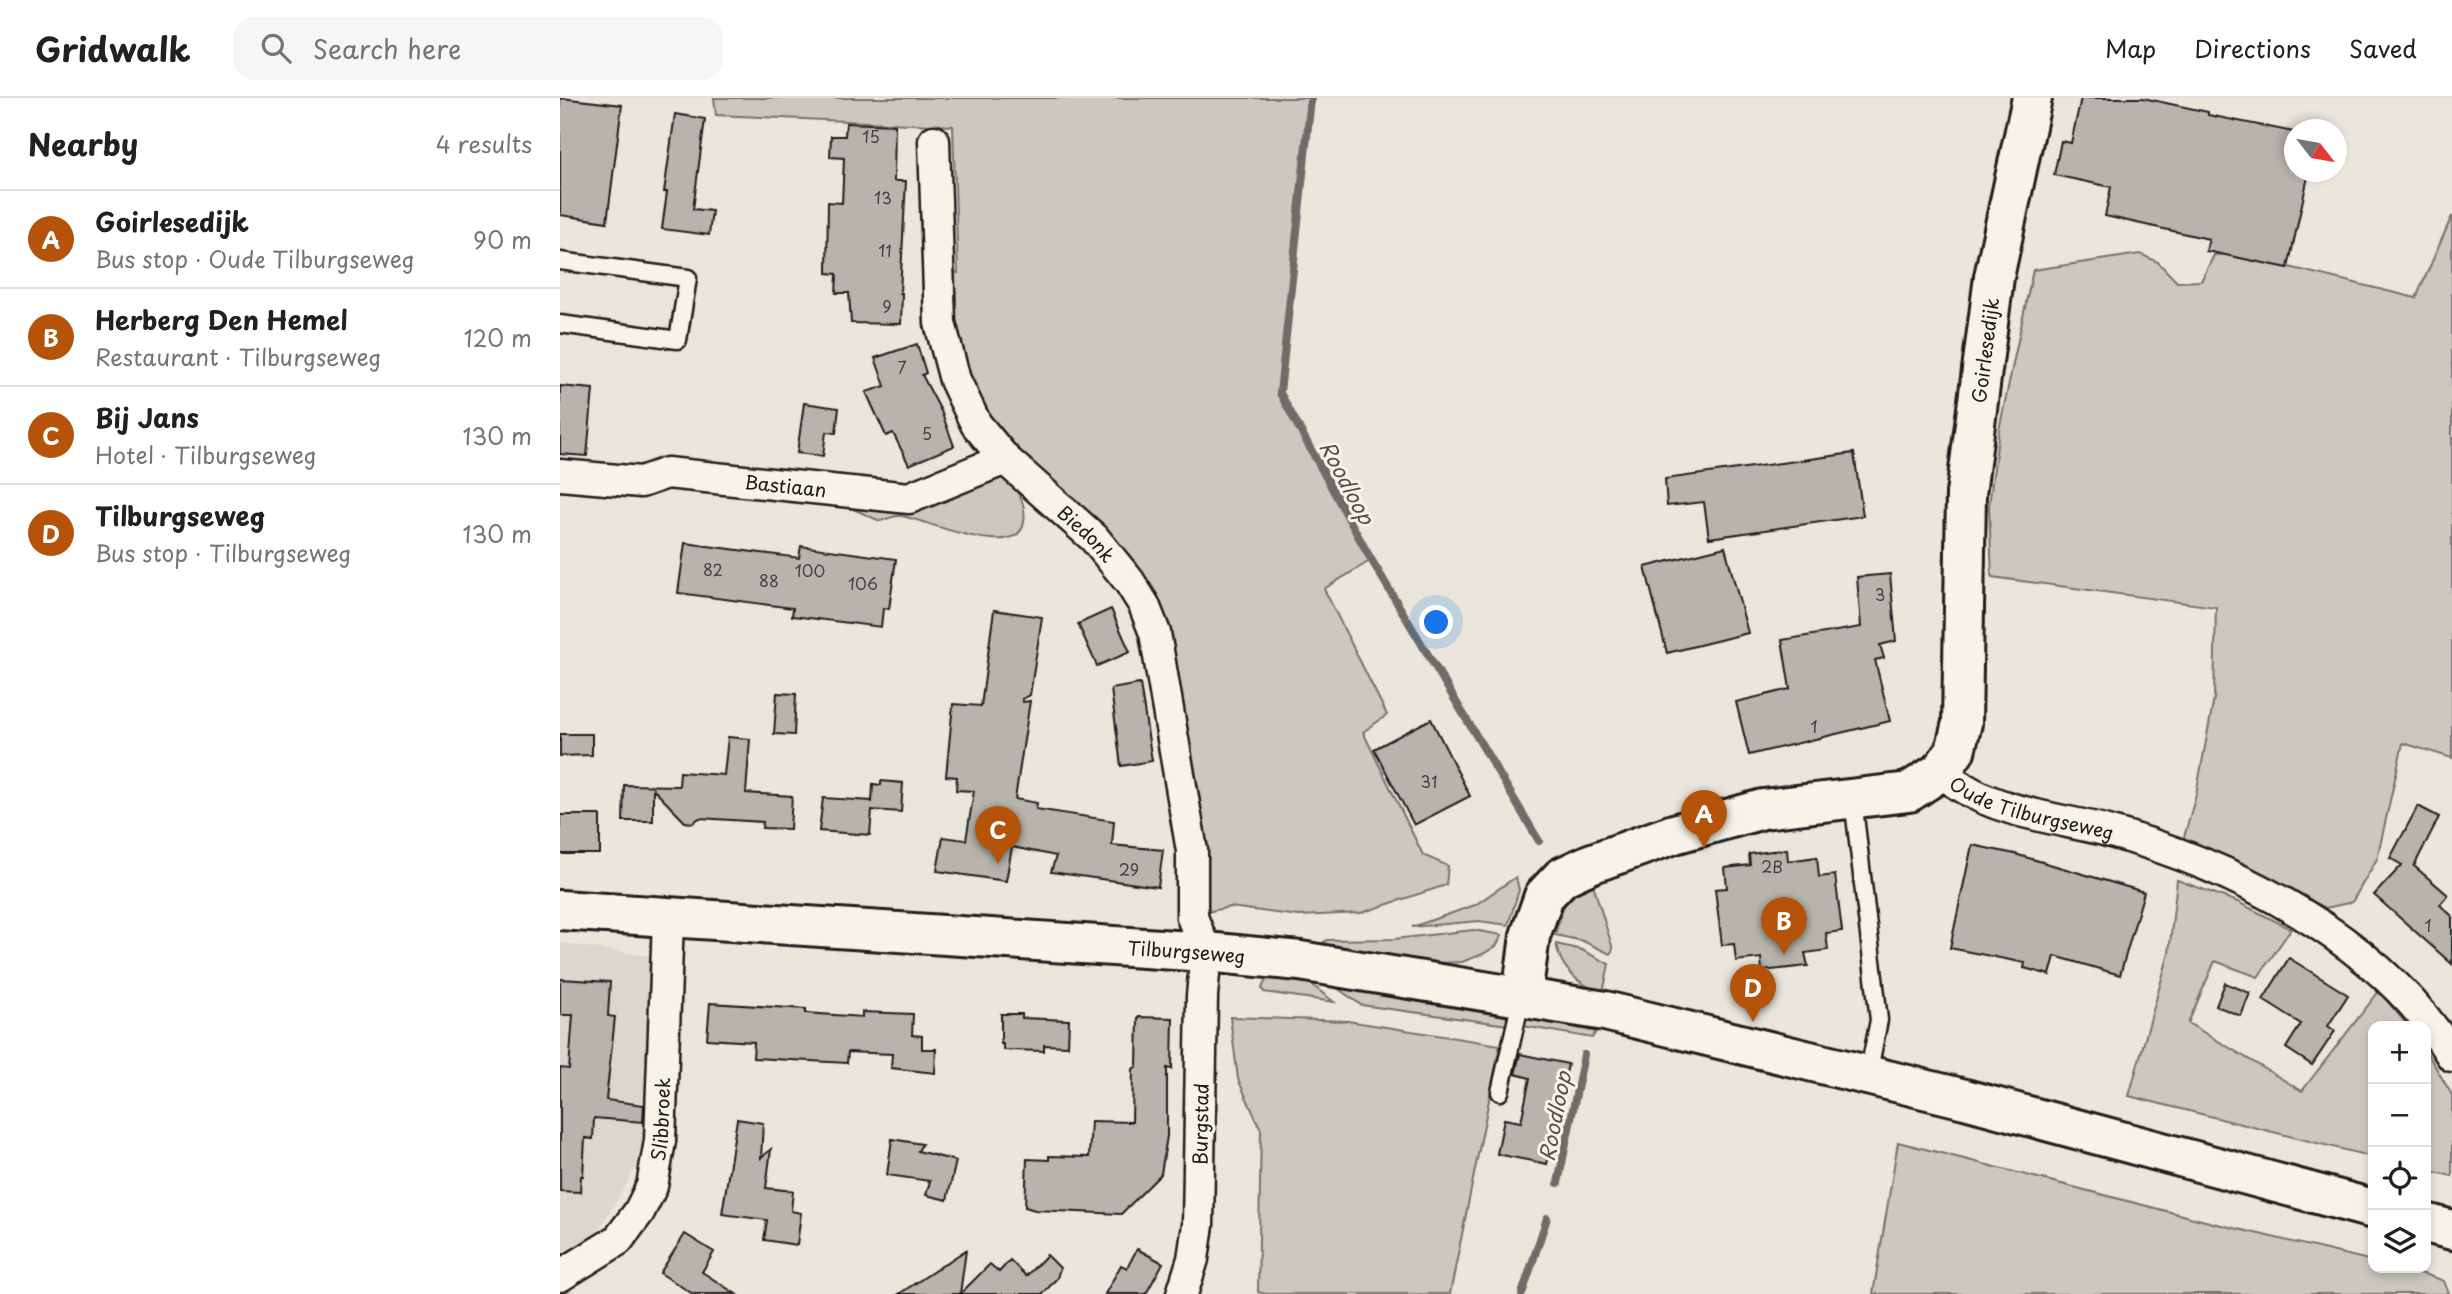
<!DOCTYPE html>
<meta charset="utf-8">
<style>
:root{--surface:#fff;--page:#f6f6f6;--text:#202124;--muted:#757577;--line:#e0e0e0;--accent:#b45309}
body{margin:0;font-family:"Playpen Sans",sans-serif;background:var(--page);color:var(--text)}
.controls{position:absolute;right:21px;bottom:21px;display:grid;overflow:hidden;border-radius:14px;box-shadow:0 4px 10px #0003}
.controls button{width:63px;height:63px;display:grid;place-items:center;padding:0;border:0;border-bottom:2px solid var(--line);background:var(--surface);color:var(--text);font:35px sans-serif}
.compass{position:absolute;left:1724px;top:21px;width:63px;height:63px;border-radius:50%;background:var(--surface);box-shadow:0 4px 10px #0003;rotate:121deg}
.you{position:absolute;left:877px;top:525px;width:24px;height:24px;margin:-18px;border:5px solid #fff;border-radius:50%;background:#1a73e8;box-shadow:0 0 0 10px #1a73e833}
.badge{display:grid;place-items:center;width:46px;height:46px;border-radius:50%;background:var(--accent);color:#fff;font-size:23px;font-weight:700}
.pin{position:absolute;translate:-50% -58px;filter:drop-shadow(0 2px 4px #0008)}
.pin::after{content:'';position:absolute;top:37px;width:24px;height:21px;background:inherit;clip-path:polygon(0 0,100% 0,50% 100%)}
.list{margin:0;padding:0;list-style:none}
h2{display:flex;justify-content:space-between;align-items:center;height:91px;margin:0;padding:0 28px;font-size:30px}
h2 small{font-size:23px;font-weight:400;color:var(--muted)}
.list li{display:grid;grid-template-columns:46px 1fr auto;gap:21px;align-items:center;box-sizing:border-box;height:98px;padding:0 28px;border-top:2px solid var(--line)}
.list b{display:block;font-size:26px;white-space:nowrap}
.list p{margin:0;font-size:23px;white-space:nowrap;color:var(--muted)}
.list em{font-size:23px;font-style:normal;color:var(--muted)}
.icon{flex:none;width:38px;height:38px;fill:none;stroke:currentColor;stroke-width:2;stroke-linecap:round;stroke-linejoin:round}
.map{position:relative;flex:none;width:1892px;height:1196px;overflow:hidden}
header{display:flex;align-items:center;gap:42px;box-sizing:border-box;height:98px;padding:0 35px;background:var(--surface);border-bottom:2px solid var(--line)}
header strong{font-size:33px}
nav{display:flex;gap:38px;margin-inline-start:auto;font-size:24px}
.search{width:490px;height:63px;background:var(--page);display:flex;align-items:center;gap:18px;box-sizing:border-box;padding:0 24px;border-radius:21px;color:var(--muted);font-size:26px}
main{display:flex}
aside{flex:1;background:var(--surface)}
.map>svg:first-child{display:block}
.built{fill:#dad7ce}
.green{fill:#ccc8c0;stroke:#74726e;stroke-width:2}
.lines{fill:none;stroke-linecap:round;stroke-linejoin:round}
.stream{stroke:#6d6c68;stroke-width:8}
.building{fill:#b6b4ac;stroke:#1c1c1c;stroke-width:2}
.lane-casing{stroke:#1c1c1c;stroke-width:21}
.street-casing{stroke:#1c1c1c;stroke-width:35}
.secondary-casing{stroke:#1c1c1c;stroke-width:44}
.lane{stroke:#f7f3e8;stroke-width:16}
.street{stroke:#f7f3e8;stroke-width:30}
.secondary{stroke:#f7f3e8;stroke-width:38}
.labels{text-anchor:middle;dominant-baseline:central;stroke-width:6;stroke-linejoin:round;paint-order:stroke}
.number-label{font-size:16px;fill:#424240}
.street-label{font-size:19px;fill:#1c1c1c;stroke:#f7f3e8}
.water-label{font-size:21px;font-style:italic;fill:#52514e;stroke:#f7f3e8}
</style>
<header>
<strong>Gridwalk</strong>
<div class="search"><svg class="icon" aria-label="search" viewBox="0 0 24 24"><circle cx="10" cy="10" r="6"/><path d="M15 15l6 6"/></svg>Search here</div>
<nav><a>Map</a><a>Directions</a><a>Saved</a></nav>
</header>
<main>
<aside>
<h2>Nearby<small>4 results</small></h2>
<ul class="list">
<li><span class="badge">A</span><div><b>Goirlesedijk</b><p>Bus stop · Oude Tilburgseweg</p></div><em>90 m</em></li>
<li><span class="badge">B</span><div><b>Herberg Den Hemel</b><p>Restaurant · Tilburgseweg</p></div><em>120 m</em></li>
<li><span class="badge">C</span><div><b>Bij Jans</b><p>Hotel · Tilburgseweg</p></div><em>130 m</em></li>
<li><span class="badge">D</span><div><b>Tilburgseweg</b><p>Bus stop · Tilburgseweg</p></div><em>130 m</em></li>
</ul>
</aside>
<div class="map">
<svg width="1892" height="1196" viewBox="0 0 1892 1196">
<rect width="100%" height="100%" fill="#eae6dc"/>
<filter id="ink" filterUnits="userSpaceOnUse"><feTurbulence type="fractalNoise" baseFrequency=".0143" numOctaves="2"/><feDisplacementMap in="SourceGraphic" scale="14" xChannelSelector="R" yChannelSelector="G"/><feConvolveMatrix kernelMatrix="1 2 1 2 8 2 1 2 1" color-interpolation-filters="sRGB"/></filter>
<g filter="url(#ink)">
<path class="built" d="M 0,845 L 101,860 L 92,1043 L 0,1196 Z"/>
<g class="green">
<path d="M 154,0 L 751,0 L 718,296 L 810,463 L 764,491 L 827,617 L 803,634 L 863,757 L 888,768 L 886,787 L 801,815 L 739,818 L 670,809 L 646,814 L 607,531 L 447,347 L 414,297 L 393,240 L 384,172 L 398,175 L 393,28 L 156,17 Z"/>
<path d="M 1892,118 L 1892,660 L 1843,645 L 1817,761 L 1792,804 L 1766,810 L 1686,770 L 1623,743 L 1636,697 L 1654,600 L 1656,509 L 1432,479 L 1429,408 L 1439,332 L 1473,172 L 1580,156 L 1598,164 L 1617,184 L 1641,183 L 1654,157 L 1676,156 L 1856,200 Z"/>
<path d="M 418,357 C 439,376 469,392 464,424 C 458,465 364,421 341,418 C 334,417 327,421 320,423 L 268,400 L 272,377 L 345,386 Z"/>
<path d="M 956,779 L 959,792 L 948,827 L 919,823 L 852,829 L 915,807 Z"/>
<path d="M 1031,780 L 1053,851 L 1050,856 L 1023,843 L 995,837 C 1003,805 1004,800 1031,780 Z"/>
<path d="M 1617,782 L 1678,804 L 1731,831 L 1698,879 L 1655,863 L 1628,925 L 1742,993 L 1819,893 L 1848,928 L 1813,928 L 1813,1059 L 1569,998 L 1609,855 Z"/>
<path d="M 913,832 L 942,837 L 936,848 L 923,856 L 902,864 L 878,865 L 760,847 L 767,842 L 834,841 Z"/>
<path d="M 996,846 L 1022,852 L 1049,866 L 1043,895 C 1019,887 1001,872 996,846 Z"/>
<path d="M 709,879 L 748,884 L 774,904 L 704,894 L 702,891 L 704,885 Z"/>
<path d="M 773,887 L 942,914 L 947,920 L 948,927 L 801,907 Z"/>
<path d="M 670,919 L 788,923 L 940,947 L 890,1196 L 706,1196 L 698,1194 L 701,1032 L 678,981 Z"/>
<path d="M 966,919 L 1036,934 L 1032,940 L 963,928 Z"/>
<path d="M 1866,953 L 1892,997 L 1892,1078 L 1866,1072 Z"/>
<path d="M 1338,1044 L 1653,1125 L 1813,1163 L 1813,1170 C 1841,1170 1858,1173 1884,1183 L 1889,1196 L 1313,1196 Z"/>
</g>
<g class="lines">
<g class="stream">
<path d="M 751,0 L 720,295 L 808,456 L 979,743"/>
<path d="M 998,1085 L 1024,957"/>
<path d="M 962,1196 L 987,1120"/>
</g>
</g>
<g class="building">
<path d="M 0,0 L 62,7 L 47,124 L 0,117 Z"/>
<path d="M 1521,0 L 1583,0 L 1648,14 L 1648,17 L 1734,34 L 1734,74 L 1749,74 L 1728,170 L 1646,153 L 1649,141 L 1545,118 L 1551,89 L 1494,77 L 1501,43 L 1511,45 Z"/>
<path d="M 115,16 L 145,21 L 133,111 L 152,113 L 149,137 L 102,131 L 107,94 L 104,94 Z"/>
<path d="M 286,25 L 335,27 L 334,83 L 346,83 L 340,195 L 342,195 L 341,226 L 291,225 L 289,195 L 276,195 L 277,176 L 267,175 L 268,104 L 282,105 L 284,60 L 270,59 L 271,38 L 285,38 Z"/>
<path d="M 357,246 L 366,275 L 362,277 L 381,313 L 394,348 L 349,367 L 333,335 L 326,338 L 306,294 L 325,288 L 315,260 Z"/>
<path d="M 0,288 L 33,291 L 27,358 L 0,356 Z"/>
<path d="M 244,305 L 279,310 L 276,335 L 266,334 L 263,358 L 237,355 Z"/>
<path d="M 1294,355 L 1303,418 L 1149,440 L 1144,404 L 1107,408 L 1105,381 Z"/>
<path d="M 125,445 L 239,460 L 241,448 L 336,461 L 329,511 L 323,510 L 321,529 L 232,518 L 233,510 L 118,495 Z"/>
<path d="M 1165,449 L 1188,535 L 1107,555 L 1085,469 Z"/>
<path d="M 1330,476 L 1336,543 L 1320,547 L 1324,560 L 1315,562 L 1330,623 L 1189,657 L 1176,604 L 1230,591 L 1222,542 L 1301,529 L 1297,479 Z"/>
<path d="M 551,511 L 570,554 L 537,568 L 518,526 Z"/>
<path d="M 434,512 L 482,519 L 470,597 L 462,601 L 463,604 L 470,603 L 455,701 L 477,705 L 476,711 L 554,723 L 552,747 L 603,752 L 598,789 L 491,774 L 496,758 L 452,749 L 446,783 L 377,773 L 383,739 L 406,742 L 414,693 L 396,692 L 397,679 L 386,678 L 393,606 L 421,608 Z"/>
<path d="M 580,586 L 592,663 L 561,668 L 551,591 Z"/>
<path d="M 217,595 L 236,596 L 234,637 L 214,636 Z"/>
<path d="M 871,621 L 910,698 L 854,727 L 814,651 Z"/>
<path d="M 0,636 L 32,636 L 32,657 L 0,658 Z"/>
<path d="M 168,639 L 190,641 L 186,695 L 232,698 L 230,731 L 202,730 L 203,724 L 139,720 L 133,725 L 125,724 L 93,691 L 93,723 L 63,723 L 64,687 L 119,688 L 120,674 L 164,677 Z"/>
<path d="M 321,683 L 343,685 L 341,714 L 312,712 L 310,737 L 259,733 L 263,700 L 312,703 L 312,705 L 313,686 L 321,687 Z"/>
<path d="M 1858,708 L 1879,719 L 1854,768 L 1888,797 L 1880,807 L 1892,818 L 1892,866 L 1814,797 L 1842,767 L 1830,760 Z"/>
<rect x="0" y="717" width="40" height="39"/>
<path d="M 1412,747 L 1455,756 L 1584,794 L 1560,877 L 1495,858 L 1490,877 L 1464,870 L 1465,865 L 1390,850 Z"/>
<path d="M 1227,751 L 1228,763 L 1257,759 L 1259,779 L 1275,777 L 1282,833 L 1266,835 L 1268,852 L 1245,855 L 1248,868 L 1202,873 L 1201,860 L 1176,863 L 1174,846 L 1162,847 L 1155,791 L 1167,790 L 1165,770 L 1190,767 L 1189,756 Z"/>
<path d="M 1729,860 L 1788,897 L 1768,928 L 1775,933 L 1752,967 L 1726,950 L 1741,926 L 1703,902 Z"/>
<path d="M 0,881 L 50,884 L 48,918 L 55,919 L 46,1002 L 84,1007 L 83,1024 L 34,1020 L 33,1041 L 25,1040 L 23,1078 L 21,1078 L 20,1094 L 0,1093 L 0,970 L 9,971 L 13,917 L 0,917 Z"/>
<path d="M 1665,885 L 1690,895 L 1681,918 L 1656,908 Z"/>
<path d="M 150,905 L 246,911 L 246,915 L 302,919 L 302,914 L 353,916 L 352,937 L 362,938 L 362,951 L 376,951 L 375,975 L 331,970 L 332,956 L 288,954 L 287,965 L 193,960 L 194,944 L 147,941 Z"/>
<path d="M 441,916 L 462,916 L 462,920 L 509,922 L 508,948 L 484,947 L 484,953 L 443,952 L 443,946 L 441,946 Z"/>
<path d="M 578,919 L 613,920 L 612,971 L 607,970 L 607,1038 L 601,1076 L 561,1116 L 475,1112 L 465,1109 L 467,1061 L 489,1062 L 489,1058 L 529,1059 L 531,1023 L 572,1024 L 573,971 L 577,968 Z"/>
<path d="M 960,956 L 1008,966 L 987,1066 L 937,1056 L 944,1021 L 961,1024 L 970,980 L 955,976 Z"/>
<path d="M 177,1021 L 203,1025 L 201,1060 L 211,1051 L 206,1090 L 233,1093 L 231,1113 L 241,1115 L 237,1147 L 204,1142 L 207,1122 L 162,1116 Z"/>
<path d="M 332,1041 L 362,1046 L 358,1053 L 396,1063 L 387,1102 L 366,1097 L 370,1083 L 327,1077 Z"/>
<path d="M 125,1136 L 154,1154 L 142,1174 L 176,1196 L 133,1196 L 100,1175 Z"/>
<path d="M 577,1151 L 603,1165 L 586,1196 L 545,1196 L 561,1167 L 567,1170 Z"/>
<path d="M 406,1152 L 400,1196 L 339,1196 Z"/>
<path d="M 487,1157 L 500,1170 L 497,1180 L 483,1196 L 400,1196 L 430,1166 L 439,1174 L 450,1162 L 466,1178 Z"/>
</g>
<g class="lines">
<g class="lane-casing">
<g id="lane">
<path d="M 0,163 L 128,180 L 118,242 L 0,226"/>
<path d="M 1293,701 L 1319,922 L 1308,977"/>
<path d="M 940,994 L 962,898"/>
</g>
</g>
<g class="street-casing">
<g id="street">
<path id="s1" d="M 374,43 L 380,225 L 395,282 L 416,326 L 445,361 L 534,440 L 569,483 L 584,507 L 595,535 L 632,753 L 632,819 L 646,854 L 642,898 L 638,1127 L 633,1161 L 622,1196"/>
<path id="s2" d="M 0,377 L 81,384 L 107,375 L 349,400 L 445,361"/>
<path id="s3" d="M 1381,673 C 1388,678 1394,685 1402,689 C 1440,714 1500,721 1544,732 C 1673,767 1820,841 1892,958"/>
<path id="s4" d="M 0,1178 L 58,1142 L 79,1114 L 92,1088 L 100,1043 L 108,821"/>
</g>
</g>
<g class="secondary-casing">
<g id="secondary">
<path id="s5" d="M 0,812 L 646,854 L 740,863 L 1045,913 L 1405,1001 L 1813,1111"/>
<path id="s6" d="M 962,898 L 970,838 L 984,798 L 1002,779 L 1030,766 L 1114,736 L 1203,711 L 1349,694 L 1381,673 L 1395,653 L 1402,625 L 1406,396 L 1434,179 L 1472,0"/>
<path d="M 1866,1125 L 1892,1132"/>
</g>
</g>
<use href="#lane" class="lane"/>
<use href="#street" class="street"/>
<use href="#secondary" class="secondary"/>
</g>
</g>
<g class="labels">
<g class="number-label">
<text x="311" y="38">15</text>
<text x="323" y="99">13</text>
<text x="325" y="152">11</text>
<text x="327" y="208">9</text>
<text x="342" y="269">7</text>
<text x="367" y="335">5</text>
<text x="153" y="471">82</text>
<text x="250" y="472">100</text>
<text x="209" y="482">88</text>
<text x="303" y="485">106</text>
<text x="1320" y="496">3</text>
<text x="1254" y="628">1</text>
<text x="869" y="683">31</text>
<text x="1212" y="768">2B</text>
<text x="569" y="771">29</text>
<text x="1868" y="827">1</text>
</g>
<g class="street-label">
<text stroke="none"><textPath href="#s6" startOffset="954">Goirlesedijk</textPath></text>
<text stroke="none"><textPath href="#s2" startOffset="228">Bastiaan</textPath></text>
<text stroke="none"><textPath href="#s1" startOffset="446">Biedonk</textPath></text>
<text stroke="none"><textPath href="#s3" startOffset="100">Oude Tilburgseweg</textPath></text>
<text stroke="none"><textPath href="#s5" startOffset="628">Tilburgseweg</textPath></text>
<text stroke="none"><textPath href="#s4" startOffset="200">Slibbroek</textPath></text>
<text transform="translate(640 1026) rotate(-89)">Burgstad</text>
</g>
<g class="water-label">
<text transform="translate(788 384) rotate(62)">Roodloop</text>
<text transform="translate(994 1018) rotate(-79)">Roodloop</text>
</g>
</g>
</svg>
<div class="controls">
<button>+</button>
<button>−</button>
<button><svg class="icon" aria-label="locate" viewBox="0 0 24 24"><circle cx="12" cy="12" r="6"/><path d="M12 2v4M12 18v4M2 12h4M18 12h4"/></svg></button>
<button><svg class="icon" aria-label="layers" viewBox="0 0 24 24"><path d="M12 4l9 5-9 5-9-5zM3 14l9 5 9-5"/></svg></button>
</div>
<svg class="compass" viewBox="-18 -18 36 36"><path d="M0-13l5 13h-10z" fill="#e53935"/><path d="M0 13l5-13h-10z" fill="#757577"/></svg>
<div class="you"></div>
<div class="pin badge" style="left:1144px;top:750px">A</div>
<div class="pin badge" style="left:1224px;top:857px">B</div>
<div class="pin badge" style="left:438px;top:766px">C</div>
<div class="pin badge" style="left:1193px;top:924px">D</div>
</div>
</main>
